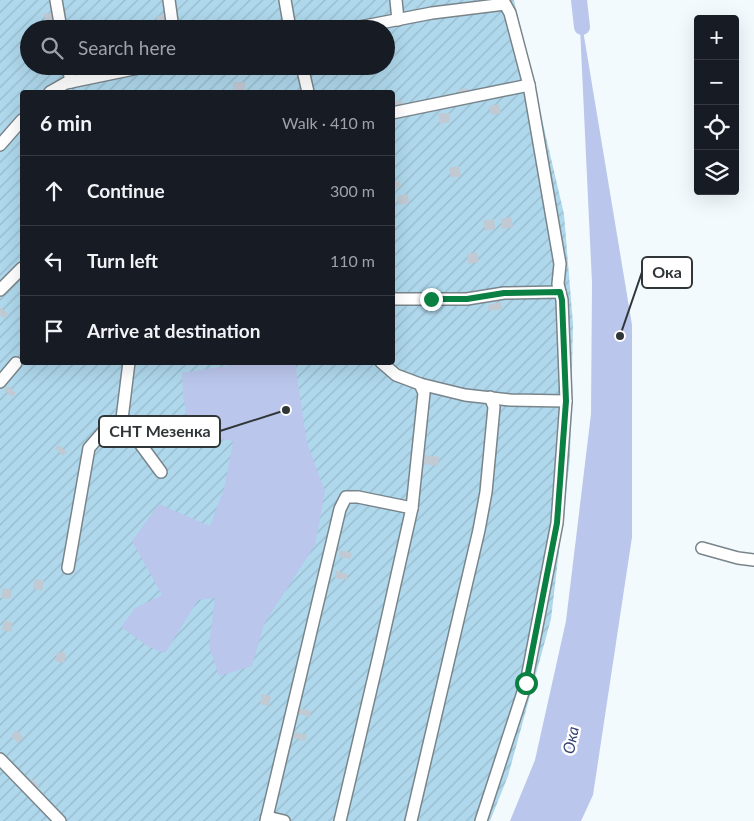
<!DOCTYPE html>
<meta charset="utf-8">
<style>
:root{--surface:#171b24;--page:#20242c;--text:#f1f3f6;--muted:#9ea1a6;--line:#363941}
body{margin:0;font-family:Lato,sans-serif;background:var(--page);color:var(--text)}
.controls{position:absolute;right:15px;top:15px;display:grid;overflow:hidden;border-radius:5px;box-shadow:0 5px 20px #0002}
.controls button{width:45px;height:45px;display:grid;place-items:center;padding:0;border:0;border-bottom:1px solid var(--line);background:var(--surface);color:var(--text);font:25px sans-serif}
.stop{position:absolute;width:15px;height:15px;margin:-11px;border:4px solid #0b8043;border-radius:50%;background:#fff}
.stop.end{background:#0b8043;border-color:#fff;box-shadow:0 1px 5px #0008}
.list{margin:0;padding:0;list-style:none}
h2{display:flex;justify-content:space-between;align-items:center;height:65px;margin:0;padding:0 20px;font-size:21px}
h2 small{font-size:16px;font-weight:400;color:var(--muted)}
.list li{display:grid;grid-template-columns:32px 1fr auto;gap:15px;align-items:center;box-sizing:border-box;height:70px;padding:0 20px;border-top:1px solid var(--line)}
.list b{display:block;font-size:19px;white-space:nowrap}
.list em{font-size:16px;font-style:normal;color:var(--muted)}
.icon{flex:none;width:28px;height:28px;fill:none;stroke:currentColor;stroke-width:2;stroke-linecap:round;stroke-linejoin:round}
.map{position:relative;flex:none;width:754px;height:821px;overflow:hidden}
.search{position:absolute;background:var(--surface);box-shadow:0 5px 20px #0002;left:20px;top:20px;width:375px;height:55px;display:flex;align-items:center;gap:12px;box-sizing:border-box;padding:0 18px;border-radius:28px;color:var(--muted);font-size:19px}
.panel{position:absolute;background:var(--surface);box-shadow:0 5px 20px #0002;left:20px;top:90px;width:375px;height:275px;border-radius:5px}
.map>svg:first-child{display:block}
.garden{fill:url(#garden-furrows);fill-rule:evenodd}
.water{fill:#bac6ec}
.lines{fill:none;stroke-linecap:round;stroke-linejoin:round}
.river{stroke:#bac6ec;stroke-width:16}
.building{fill:#c1c9d3}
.minor-casing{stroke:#79858b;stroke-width:14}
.minor{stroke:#fff;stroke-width:11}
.route{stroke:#0b8043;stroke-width:6}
.labels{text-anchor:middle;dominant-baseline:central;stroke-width:5;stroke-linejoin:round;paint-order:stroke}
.water-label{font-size:16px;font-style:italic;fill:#364374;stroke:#fff}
.leader{fill:none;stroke:#303638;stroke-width:2}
.callout-dot{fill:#303638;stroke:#fff;stroke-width:2}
.callout{fill:#fff;stroke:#303638;stroke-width:2}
.callout-label{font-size:16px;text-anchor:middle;font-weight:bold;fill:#303638}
</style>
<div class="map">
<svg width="754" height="821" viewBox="0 0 754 821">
<defs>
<pattern id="garden-furrows" width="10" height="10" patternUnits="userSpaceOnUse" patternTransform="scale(1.25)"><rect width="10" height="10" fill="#afd8ec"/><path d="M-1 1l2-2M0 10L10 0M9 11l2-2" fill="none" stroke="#97bacb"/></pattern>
</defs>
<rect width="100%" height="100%" fill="#f2fafe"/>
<path class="garden" d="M 0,0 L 514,0 L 564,214 L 573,324 L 570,458 L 551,619 L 508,776 L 490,821 L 0,821 ZM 29,29 L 386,29 L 386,66 L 29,66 ZM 22,92 L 392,92 L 392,362 L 22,362 Z"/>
<g class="water">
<path d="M 579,6 L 632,325 L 632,537 L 593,795 L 581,821 L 510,821 L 535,760 L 566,621 L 591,414 L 592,283 Z"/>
<path d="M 232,362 L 295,363 L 307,443 L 325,491 L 315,545 L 264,624 L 252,666 L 219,676 L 209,646 L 215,598 L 198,600 L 165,653 L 149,647 L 121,627 L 135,608 L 162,595 L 132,541 L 159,504 L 210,526 L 224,489 L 233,441 L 190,434 L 183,396 L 182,373 L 227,366 Z"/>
</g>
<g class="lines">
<path class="river" d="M 579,0 L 582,27"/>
</g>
<g class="building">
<path d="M 55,12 L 56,22 L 46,24 L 44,14 Z"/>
<path d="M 168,14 L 169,24 L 159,26 L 157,16 Z"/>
<path d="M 283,21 L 284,29 L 274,29 L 272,22 Z"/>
<rect x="233" y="82" width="12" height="10"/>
<path d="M 468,88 L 470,98 L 460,100 L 458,90 Z"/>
<path d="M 402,100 L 403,110 L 392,109 L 392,102 Z"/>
<path d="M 499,104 L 501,113 L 491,115 L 489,106 Z"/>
<path d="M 449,113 L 450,122 L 440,124 L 438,114 Z"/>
<path d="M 459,166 L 461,176 L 451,178 L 449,168 Z"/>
<path d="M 400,181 L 401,187 L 392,189 L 392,182 Z"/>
<path d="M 408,194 L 409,203 L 399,205 L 397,196 Z"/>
<path d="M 511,217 L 513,227 L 502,229 L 501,219 Z"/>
<path d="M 494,219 L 495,229 L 485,231 L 483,221 Z"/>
<path d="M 477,252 L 479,262 L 468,264 L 467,254 Z"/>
<path d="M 501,302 L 502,309 L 489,311 L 488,305 Z"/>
<path d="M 0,307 L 8,314 L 4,318 L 0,315 Z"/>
<path d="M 8,386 L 16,393 L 12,397 L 4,390 Z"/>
<path d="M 59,445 L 67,452 L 63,456 L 55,448 Z"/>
<path d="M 425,455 L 439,457 L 438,466 L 424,464 Z"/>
<path d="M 340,550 L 352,553 L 350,559 L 339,557 Z"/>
<path d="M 336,571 L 348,574 L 347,580 L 335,578 Z"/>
<path d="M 35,579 L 44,581 L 42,591 L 33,589 Z"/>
<path d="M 3,588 L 12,590 L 10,599 L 1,598 Z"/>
<path d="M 4,620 L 13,623 L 11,632 L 2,630 Z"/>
<path d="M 57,652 L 66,653 L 64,663 L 55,661 Z"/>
<path d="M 262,694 L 271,696 L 269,706 L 260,704 Z"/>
<path d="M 299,708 L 311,711 L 310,717 L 298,714 Z"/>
<path d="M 16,730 L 23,737 L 18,743 L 11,736 Z"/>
<path d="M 295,732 L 307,735 L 305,741 L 293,738 Z"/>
<path d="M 32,779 L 39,786 L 34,792 L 27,785 Z"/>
</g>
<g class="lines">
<g class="minor-casing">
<g id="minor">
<path d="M 56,0 L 61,29"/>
<path d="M 169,0 L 173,29"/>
<path d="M 285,0 L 290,29"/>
<path d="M 396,0 L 398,20"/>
<path d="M 349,29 L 432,13 L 505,4 L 510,13 L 529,85 L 392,113"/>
<path d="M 68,66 L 71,82"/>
<path d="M 302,66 L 308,92"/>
<path d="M 50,92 L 66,83 L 148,66"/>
<path d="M 0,145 L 22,120"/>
<path d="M 0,290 L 22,268"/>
<path d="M 392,299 L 467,299 L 504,293 L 560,292"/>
<path d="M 129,362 L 122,419 L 161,472"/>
<path d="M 381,362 L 396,375 L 420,384 L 465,395 L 510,400 L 566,401"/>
<path d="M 0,382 L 16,363"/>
<path d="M 702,548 L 738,558 L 754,560"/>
<path d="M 68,568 L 89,448 L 102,433 L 122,419"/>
<path d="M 0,759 L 60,821"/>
<path d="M 267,817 L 284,821"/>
<path d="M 266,821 L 340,509 L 346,497 L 358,497 L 412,508"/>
<path d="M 340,821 L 379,655 L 412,508 L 424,393 L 420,384"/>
<path d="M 411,821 L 479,530 L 486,492 L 494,407 L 490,397"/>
<path d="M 481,821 L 526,683 L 557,523 L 566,401 L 562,300 L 558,284 L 560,264 L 529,85"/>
</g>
</g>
<use href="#minor" class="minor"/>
</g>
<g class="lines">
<path class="route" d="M 431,299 L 467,299 L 504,293 L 560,292 L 562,300 L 566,401 L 557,523 L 526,683"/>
</g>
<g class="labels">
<g class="water-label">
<text transform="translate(570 740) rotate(-79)">Ока</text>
</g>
</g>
<path class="leader" d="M620 336L642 272M286 410L220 431"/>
<g class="callout-dot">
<circle cx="620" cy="336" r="5"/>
<circle cx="286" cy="410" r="5"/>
</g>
<g class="callout">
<rect x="642" y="257" width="50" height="31" rx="5"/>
<rect x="99" y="416" width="121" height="31" rx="5"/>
</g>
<g class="callout-label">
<text x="667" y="278">Ока</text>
<text x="160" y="437">СНТ Мезенка</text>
</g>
</svg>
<div class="controls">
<button>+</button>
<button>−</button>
<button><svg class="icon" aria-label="locate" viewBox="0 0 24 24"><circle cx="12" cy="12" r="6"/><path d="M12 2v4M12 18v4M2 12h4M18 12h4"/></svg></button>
<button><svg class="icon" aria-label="layers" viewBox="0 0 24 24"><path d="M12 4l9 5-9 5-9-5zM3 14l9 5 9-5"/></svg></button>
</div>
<div class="stop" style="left:526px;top:683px"></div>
<div class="stop end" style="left:431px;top:299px"></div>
<div class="search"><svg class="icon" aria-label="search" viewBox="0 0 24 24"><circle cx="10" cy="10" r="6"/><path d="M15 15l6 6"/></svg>Search here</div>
<section class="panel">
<h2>6 min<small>Walk · 410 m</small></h2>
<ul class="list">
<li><svg class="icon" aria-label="ahead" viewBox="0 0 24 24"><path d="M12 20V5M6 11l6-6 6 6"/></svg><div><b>Continue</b></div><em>300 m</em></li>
<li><svg class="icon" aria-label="left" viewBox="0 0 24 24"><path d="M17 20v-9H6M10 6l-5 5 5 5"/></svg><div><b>Turn left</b></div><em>110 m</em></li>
<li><svg class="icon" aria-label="arrive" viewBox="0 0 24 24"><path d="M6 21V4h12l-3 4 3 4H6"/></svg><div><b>Arrive at destination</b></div></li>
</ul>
</section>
</div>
